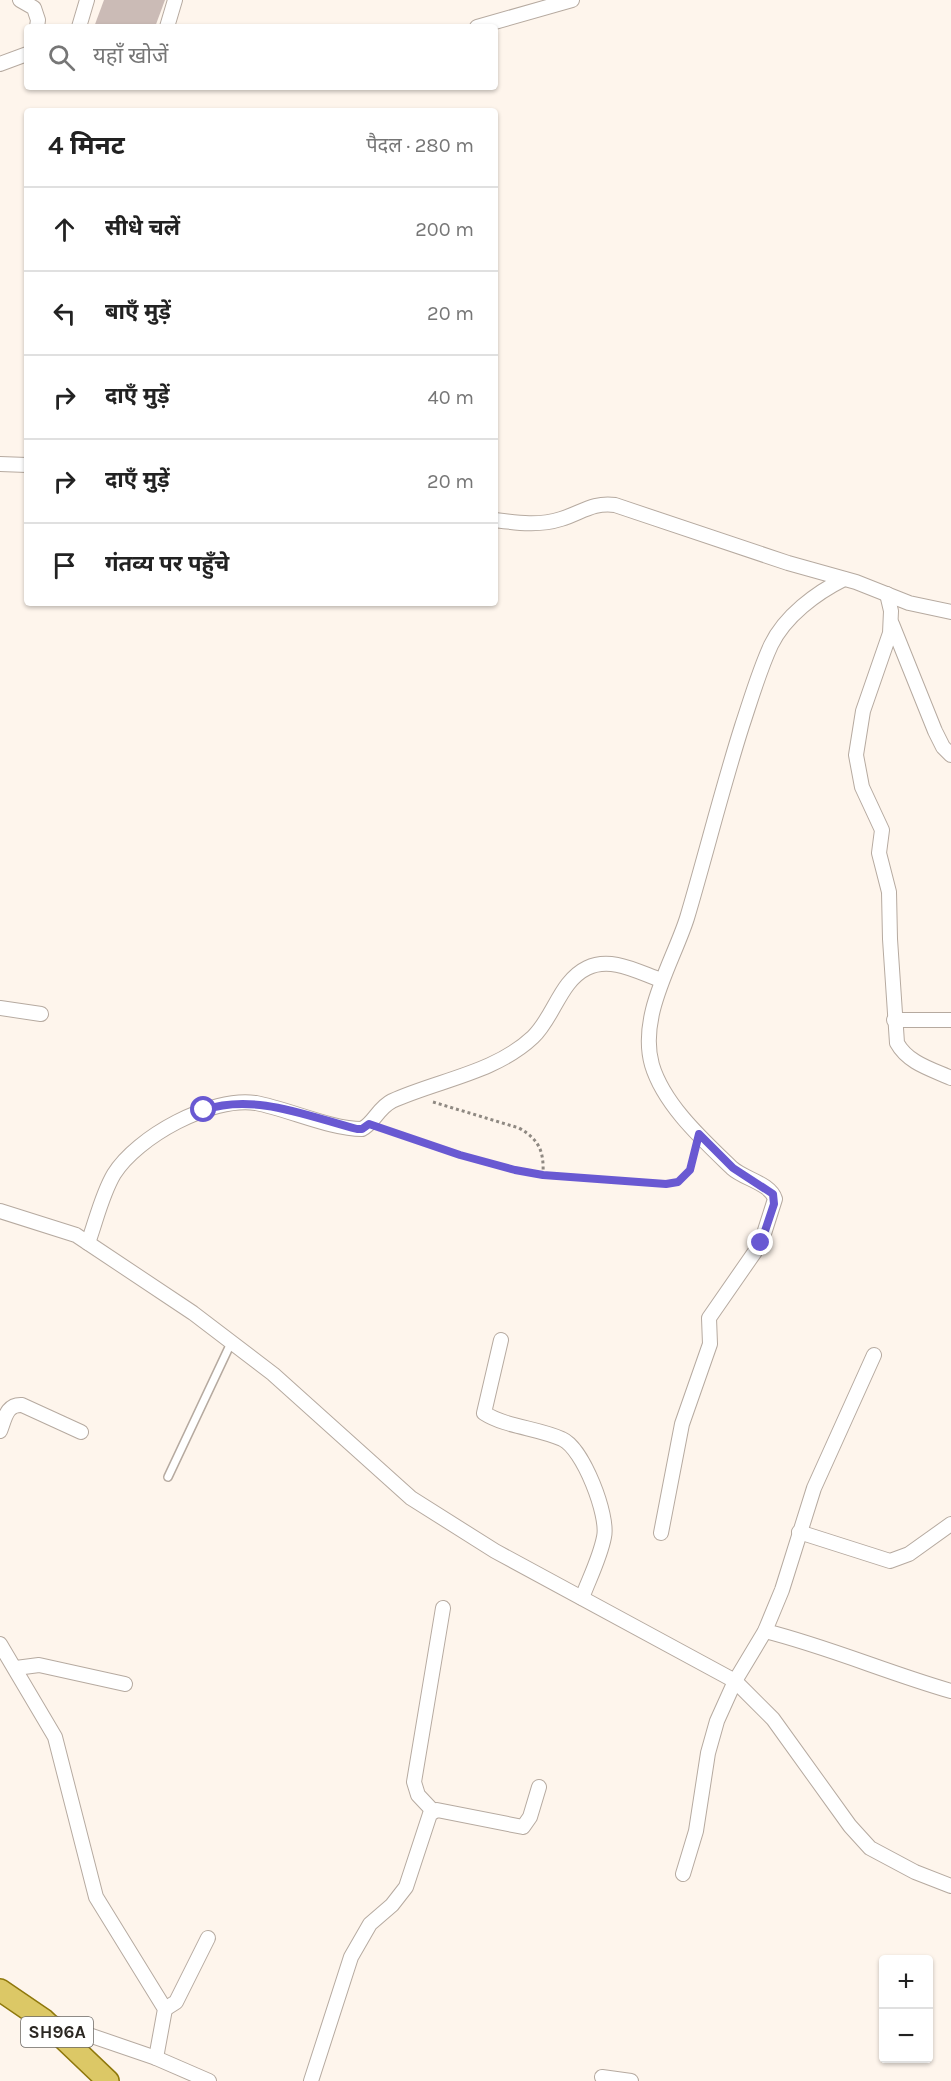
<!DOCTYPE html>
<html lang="hi">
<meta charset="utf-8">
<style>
:root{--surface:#fff;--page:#f2f2f2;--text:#222;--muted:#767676;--line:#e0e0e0}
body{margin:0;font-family:Karla,"Noto Sans Devanagari",sans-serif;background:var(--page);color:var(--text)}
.controls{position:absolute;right:18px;bottom:18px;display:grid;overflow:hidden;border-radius:6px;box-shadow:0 2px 4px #0004}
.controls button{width:54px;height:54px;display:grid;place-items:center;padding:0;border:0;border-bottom:2px solid var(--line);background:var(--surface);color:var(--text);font:30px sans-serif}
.stop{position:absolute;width:18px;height:18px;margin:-14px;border:4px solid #6959d2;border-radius:50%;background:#fff}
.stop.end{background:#6959d2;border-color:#fff;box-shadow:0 2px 6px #0008}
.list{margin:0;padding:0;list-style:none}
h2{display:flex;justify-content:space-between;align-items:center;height:78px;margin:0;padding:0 24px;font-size:26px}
h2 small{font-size:20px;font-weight:400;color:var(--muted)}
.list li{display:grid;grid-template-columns:39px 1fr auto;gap:18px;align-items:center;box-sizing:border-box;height:84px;padding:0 24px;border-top:2px solid var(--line)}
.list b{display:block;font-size:22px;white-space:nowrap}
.list em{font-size:20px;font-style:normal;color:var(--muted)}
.icon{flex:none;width:33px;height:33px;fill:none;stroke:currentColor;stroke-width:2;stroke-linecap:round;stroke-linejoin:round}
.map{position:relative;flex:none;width:951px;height:2081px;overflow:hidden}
.search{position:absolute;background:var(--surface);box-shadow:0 2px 4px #0004;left:24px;top:24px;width:474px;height:66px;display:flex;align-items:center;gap:15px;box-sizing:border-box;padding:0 21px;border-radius:6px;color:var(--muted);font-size:22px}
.panel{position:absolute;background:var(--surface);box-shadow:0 2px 4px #0004;left:24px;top:108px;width:474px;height:498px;border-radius:6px}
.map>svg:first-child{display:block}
.building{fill:#cbbbb6}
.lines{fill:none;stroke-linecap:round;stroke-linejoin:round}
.lane-casing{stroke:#b6aaa0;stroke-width:10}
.street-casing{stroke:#b6aaa0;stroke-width:16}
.primary-casing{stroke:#8f780c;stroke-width:24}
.path{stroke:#8f8982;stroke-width:3;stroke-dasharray:3 3;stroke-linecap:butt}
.lane{stroke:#fff;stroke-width:7}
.street{stroke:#fff;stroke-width:14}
.primary{stroke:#dcc866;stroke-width:21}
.route{stroke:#6959d2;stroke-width:8}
.labels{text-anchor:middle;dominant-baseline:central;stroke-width:4.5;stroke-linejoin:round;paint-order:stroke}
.shield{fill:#fff;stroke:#6b6864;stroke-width:1.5}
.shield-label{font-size:18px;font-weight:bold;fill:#2b2722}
</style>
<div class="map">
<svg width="951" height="2081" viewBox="0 0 951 2081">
<rect width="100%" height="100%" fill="#fef5ec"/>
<path class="building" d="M 104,0 L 165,0 L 155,27 L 94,27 Z"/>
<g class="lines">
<g class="lane-casing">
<path id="lane" d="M 168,1477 L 231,1343"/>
</g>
<g class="street-casing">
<g id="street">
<path d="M 20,0 L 34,8 L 38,20 L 37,27"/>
<path d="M 79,27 L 87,0"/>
<path d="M 167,27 L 175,0"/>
<path d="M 477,27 L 572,0"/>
<path d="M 0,64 L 27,54"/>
<path d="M 0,464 L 27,465"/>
<path d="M 495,520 C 518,523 539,526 561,519 C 581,513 593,502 615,505 L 788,563 L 856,582 L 909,603 L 951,612"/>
<path d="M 887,594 L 891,611 L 890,633 L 863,711 L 856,755 L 862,787 L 882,830 L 879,853 L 889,892 L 890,939 L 897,1043 C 908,1063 931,1069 951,1078"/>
<path d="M 892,624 L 935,731 L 943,747 L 951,755"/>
<path d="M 0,1008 L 41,1014"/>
<path d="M 894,1020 L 951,1020"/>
<path d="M 0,1211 L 76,1235 L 193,1313 L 273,1374 L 411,1498 L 495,1551 L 735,1681 L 773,1719 L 850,1826 L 870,1848 L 915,1872 L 951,1886"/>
<path d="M 88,1243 C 96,1221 102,1194 114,1174 C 137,1137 211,1096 256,1103 C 288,1109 331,1129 362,1129 C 374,1123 378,1108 392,1101 C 438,1080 495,1073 533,1037 C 554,1017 560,981 587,968 C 611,956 638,972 661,980"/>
<path d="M 501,1340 L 484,1413 C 506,1427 538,1428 562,1439 C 583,1448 609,1516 604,1537 C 600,1558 589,1579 582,1598"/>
<path d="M 0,1431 C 5,1419 6,1404 22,1405 L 81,1432"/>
<path d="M 799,1532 L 890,1561 L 909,1554 L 951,1524"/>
<path d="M 661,1533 L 682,1424 L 710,1344 L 709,1318 L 761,1243 L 775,1199 C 770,1183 744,1179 732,1168 C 703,1140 664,1105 652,1065 C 638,1016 673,962 687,918 C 706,854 722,789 742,726 C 751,699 759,671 771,645 C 785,616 816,593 844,579"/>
<path d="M 765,1631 C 829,1647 888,1673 951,1691"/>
<path d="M 0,1644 L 55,1737 L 96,1897 L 165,2009 L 156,2058"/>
<path d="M 16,1668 L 39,1665 L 125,1684"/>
<path d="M 433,1811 L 418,1795 L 414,1782 L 443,1608"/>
<path d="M 683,1874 L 696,1831 L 708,1753 L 717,1721 L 735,1681 L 765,1631 L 782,1590 L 814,1488 L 874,1355"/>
<path d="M 165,2009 L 176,2002 L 208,1938"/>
<path d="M 51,2022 L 156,2058 L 209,2081"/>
<path d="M 602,2077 L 631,2081"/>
<path d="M 311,2081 L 351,1957 L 370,1924 L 392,1905 L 406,1887 L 430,1814 L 437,1810 L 523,1827 L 530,1817 L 539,1787"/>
</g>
</g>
<g class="primary-casing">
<path id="primary" d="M 0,1990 L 44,2020 L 108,2081"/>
</g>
<g class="path">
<path d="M 433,1102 L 519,1128 C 540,1140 544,1152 543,1175"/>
<path d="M 384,1129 L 488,1163 L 515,1170 L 619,1182 L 666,1184 L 678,1182 L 690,1170 L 695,1150"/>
</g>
<use href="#lane" class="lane"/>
<use href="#street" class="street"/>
<use href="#primary" class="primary"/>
</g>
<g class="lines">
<path class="route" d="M 204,1110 C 254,1093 307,1116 357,1129 L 362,1129 L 369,1124 L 460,1155 L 515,1170 L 543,1175 L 666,1184 L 678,1182 L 690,1170 L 699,1134 L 733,1168 L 773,1194 L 774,1204 L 761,1243"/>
</g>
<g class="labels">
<rect class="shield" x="21" y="2017" width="72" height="30" rx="4.5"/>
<g class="shield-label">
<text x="57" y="2032">SH96A</text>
</g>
</g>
</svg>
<div class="controls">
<button>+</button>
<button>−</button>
</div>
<div class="stop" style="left:204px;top:1110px"></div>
<div class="stop end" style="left:761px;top:1243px"></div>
<div class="search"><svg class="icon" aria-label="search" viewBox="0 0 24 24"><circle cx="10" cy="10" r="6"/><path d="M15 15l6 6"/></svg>यहाँ खोजें</div>
<section class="panel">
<h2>4 मिनट<small>पैदल · 280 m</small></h2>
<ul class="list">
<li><svg class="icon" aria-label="ahead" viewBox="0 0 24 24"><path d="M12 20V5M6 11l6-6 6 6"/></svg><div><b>सीधे चलें</b></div><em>200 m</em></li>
<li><svg class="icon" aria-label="left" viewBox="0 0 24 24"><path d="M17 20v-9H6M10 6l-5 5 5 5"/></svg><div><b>बाएँ मुड़ें</b></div><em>20 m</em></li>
<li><svg class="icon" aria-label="right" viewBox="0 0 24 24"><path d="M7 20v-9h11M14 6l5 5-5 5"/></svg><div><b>दाएँ मुड़ें</b></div><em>40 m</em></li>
<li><svg class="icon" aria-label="right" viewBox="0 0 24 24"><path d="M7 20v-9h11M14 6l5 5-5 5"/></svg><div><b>दाएँ मुड़ें</b></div><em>20 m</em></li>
<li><svg class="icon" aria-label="arrive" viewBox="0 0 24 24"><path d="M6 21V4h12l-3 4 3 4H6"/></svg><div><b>गंतव्य पर पहुँचे</b></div></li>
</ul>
</section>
</div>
